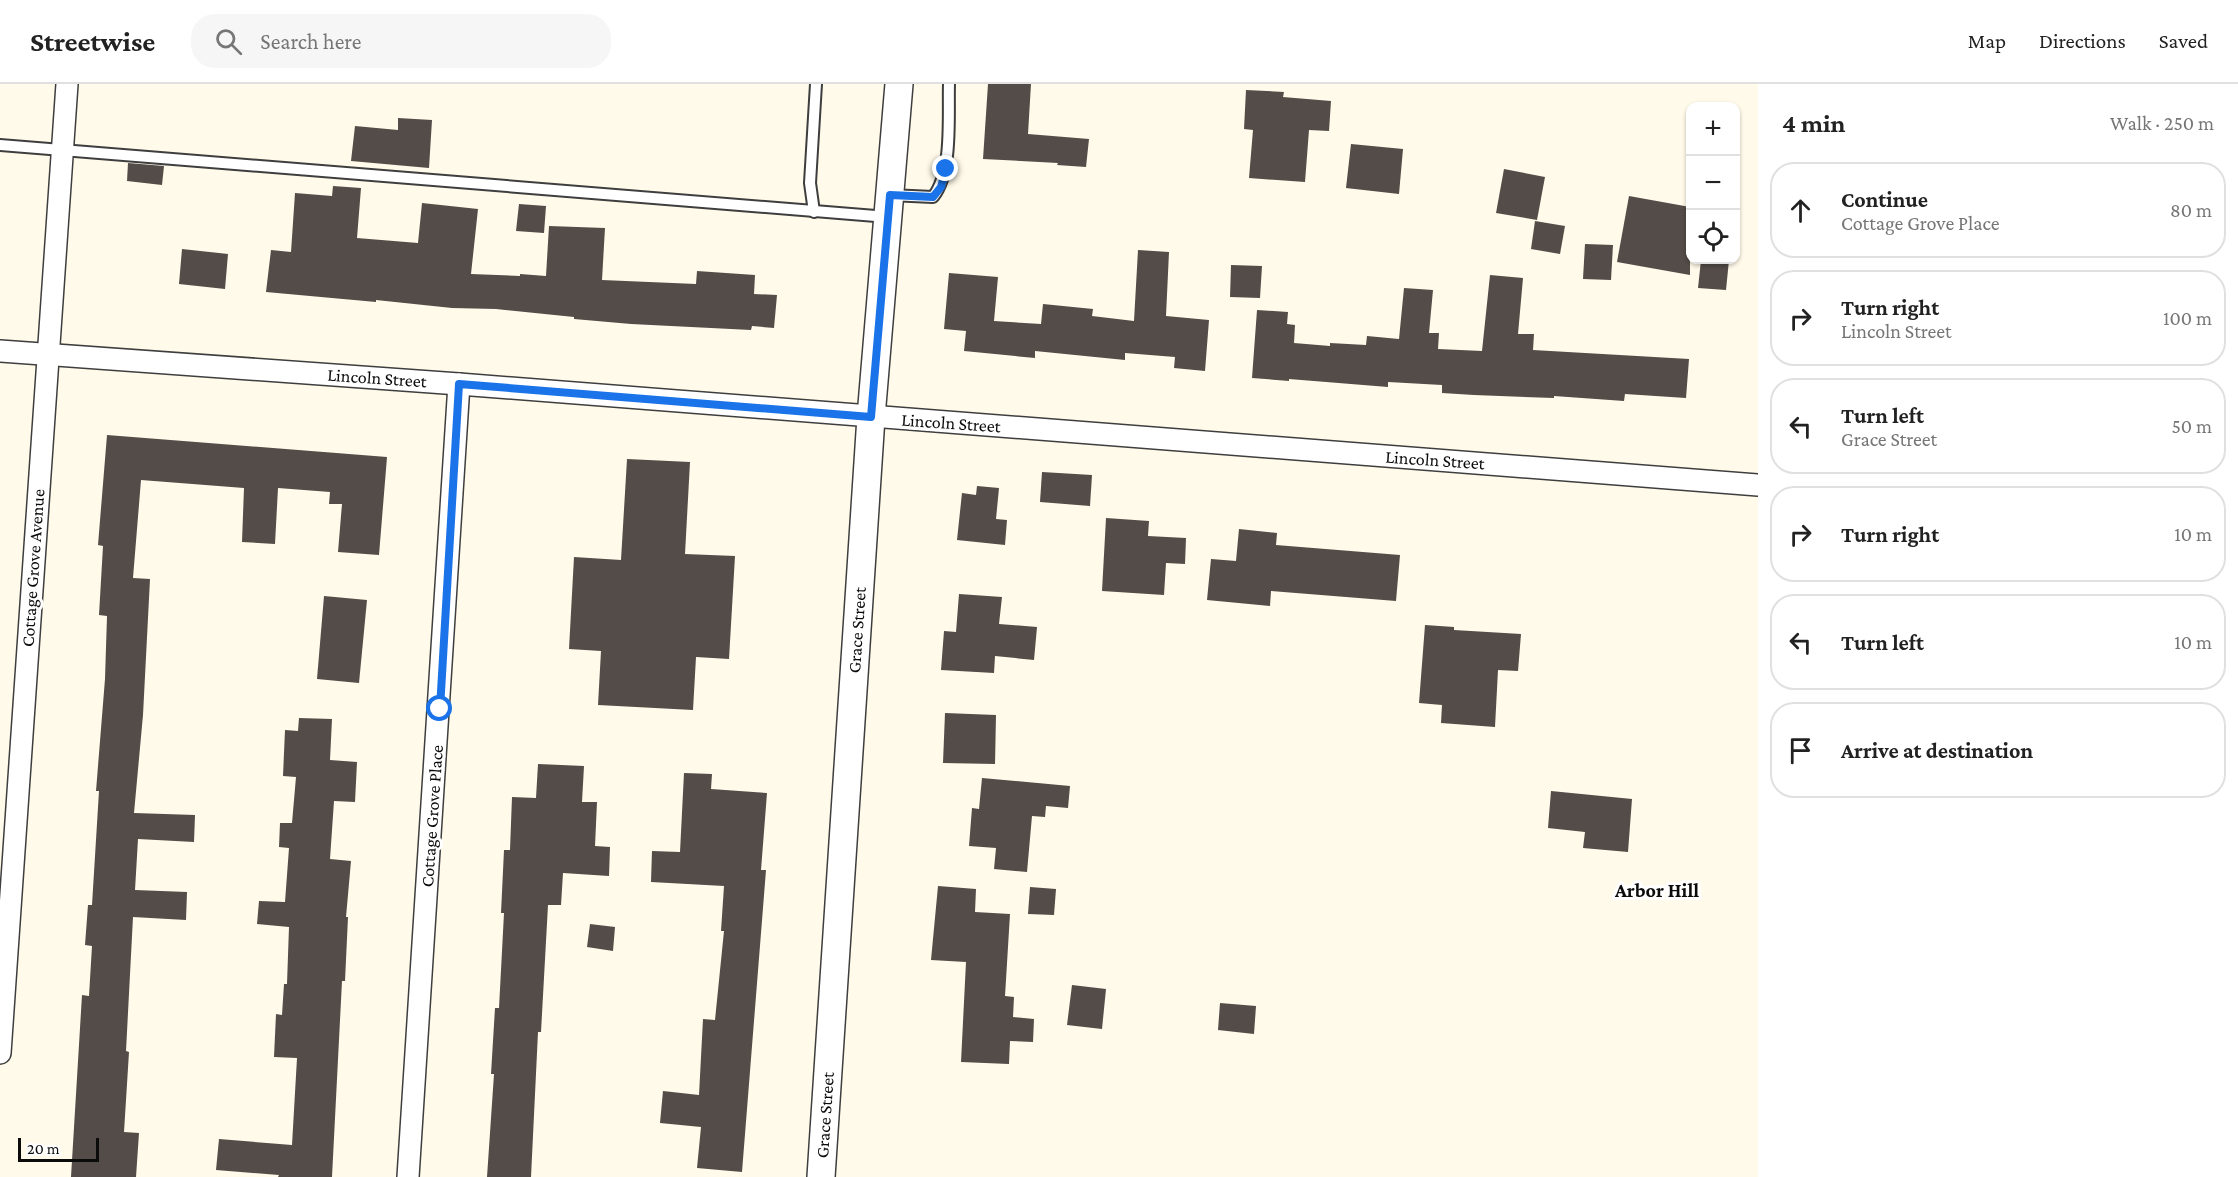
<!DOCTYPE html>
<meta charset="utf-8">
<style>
:root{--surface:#fff;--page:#f6f6f6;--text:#222;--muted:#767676;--line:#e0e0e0}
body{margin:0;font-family:"Crimson Pro",serif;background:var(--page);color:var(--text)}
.controls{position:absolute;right:18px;top:18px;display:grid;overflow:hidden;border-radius:12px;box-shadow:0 2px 4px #0004}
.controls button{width:54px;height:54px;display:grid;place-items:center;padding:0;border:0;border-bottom:2px solid var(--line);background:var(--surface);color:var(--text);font:30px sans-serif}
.scale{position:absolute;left:18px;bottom:15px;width:81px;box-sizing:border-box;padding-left:6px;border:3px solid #0b0b0b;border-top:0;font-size:16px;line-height:21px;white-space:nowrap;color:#0b0b0b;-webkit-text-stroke:4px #fff;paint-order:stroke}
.stop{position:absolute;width:18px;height:18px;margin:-14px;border:4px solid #1a73e8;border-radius:50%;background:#fff}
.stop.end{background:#1a73e8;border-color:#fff;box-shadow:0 2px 6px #0008}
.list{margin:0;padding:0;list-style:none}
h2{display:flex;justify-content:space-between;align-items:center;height:78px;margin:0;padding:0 24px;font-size:26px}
h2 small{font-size:20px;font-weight:400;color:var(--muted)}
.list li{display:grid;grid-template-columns:39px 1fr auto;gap:18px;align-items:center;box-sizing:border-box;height:96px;margin:0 12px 12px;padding:0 12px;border:2px solid var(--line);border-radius:24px}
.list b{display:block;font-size:22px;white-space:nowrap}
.list p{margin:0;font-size:20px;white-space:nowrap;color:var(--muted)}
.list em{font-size:20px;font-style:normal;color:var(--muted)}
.icon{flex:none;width:33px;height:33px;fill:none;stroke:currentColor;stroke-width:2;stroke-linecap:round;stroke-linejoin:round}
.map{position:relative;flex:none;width:1758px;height:1093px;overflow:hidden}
header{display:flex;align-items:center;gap:36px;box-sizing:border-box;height:84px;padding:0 30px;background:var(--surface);border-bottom:2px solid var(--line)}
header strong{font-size:28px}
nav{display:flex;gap:33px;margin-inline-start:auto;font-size:21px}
.search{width:420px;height:54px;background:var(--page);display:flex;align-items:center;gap:15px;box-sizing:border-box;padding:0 21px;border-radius:24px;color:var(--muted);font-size:22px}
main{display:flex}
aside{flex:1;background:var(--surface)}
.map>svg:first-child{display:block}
.building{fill:#534c48}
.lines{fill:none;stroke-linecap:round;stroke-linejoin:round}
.service-casing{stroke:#3e3e3e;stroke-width:14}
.minor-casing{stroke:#3e3e3e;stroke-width:24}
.tertiary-casing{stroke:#3e3e3e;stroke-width:30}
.service{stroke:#fff;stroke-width:10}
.minor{stroke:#fff;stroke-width:21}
.tertiary{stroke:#fff;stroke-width:27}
.route{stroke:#1a73e8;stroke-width:8}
.labels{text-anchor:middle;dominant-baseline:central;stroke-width:6;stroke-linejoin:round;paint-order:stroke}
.street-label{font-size:18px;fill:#0b0b0b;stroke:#fff}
.neighbourhood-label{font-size:20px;font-weight:bold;fill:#0b0b0b;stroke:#fff}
</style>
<header>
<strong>Streetwise</strong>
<div class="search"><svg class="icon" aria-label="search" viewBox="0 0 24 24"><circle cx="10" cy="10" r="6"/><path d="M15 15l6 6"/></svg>Search here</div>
<nav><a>Map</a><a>Directions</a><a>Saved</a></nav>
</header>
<main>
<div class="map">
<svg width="1758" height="1093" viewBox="0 0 1758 1093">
<rect width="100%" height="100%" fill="#fffae9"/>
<g class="building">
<path d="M 988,0 L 1031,0 L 1028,50 L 1089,55 L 1086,83 L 1057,81 L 1058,79 L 983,75 Z"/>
<path d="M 1246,6 L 1284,8 L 1283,13 L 1331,17 L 1329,47 L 1309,46 L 1305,98 L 1249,94 L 1253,46 L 1244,45 Z"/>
<path d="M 398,34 L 432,36 L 429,84 L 351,77 L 355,42 L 398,46 Z"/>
<path d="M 1351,60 L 1403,65 L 1399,110 L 1346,104 Z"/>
<path d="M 128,79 L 164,82 L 162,101 L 127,97 Z"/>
<path d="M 1504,85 L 1545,93 L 1537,136 L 1496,129 Z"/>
<path d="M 333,102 L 361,104 L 357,154 L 418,159 L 422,119 L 478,125 L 471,190 L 520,192 L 520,190 L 546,192 L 549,142 L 605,144 L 602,196 L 696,200 L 697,187 L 755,191 L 754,210 L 777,211 L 774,244 L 752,242 L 751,246 L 631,240 L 574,235 L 574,233 L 496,225 L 452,224 L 376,216 L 376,218 L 266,208 L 271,166 L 291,168 L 295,109 L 332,112 Z"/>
<path d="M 1629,112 L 1690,123 L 1690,191 L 1617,178 Z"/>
<path d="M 519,120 L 546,122 L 544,149 L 516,147 Z"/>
<path d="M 1535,137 L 1565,142 L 1560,170 L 1531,165 Z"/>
<path d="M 1585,160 L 1613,161 L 1611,196 L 1583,195 Z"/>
<path d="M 182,165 L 228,170 L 225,205 L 179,200 Z"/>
<path d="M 1138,166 L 1169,168 L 1166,232 L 1209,236 L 1205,287 L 1174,284 L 1175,273 L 1125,269 L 1125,276 L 1035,267 L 1035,274 L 964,267 L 966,247 L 944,245 L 949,189 L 998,193 L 994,237 L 1041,240 L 1043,220 L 1093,225 L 1092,232 L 1134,237 Z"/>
<path d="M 1701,176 L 1729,176 L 1726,206 L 1698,204 Z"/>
<path d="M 1231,181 L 1262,182 L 1260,214 L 1230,213 Z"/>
<path d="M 1490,191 L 1523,194 L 1518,250 L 1534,250 L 1533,266 L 1689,275 L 1686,314 L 1625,310 L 1624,317 L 1554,312 L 1554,314 L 1474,311 L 1442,309 L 1442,301 L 1388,298 L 1388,303 L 1289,295 L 1289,297 L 1252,294 L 1257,226 L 1288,228 L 1287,240 L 1295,241 L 1294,259 L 1330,262 L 1330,259 L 1366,261 L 1367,252 L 1399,255 L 1404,204 L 1433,206 L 1429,249 L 1439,249 L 1438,265 L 1482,267 Z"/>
<path d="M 107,351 L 387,373 L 379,471 L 338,468 L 342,420 L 329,420 L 330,408 L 278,404 L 275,460 L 242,458 L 244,404 L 141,396 L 133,494 L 150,495 L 143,631 L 134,729 L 195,731 L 194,758 L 138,755 L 135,806 L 187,808 L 186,836 L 133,833 L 126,967 L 129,968 L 124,1048 L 139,1049 L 136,1093 L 71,1093 L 82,911 L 89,912 L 92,862 L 85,861 L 88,821 L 92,821 L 99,707 L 96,707 L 105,595 L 107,532 L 99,531 L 103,462 L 98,461 Z"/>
<path d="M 627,375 L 690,378 L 685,470 L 735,472 L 729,575 L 696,573 L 693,626 L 598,621 L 601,567 L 569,565 L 574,473 L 621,476 Z"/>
<path d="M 1042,388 L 1092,391 L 1090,422 L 1040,418 Z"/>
<path d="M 977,402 L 999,404 L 996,435 L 1007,436 L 1005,461 L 957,456 L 962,409 L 976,411 Z"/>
<path d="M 1106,434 L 1149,437 L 1148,452 L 1186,454 L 1185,480 L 1166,479 L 1164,511 L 1102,507 Z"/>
<path d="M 1239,445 L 1277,449 L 1276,461 L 1400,471 L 1396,517 L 1271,507 L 1270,522 L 1207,516 L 1211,475 L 1236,477 Z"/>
<path d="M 959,510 L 1002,513 L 999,540 L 1037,543 L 1034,576 L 995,572 L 994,589 L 941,586 L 944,547 L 956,548 Z"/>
<path d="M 324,512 L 367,516 L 359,599 L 317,595 Z"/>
<path d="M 1425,541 L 1454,543 L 1454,546 L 1521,550 L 1518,587 L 1498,586 L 1495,643 L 1441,639 L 1442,621 L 1419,619 Z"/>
<path d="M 945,629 L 996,631 L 995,680 L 943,679 Z"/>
<path d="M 299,634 L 332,635 L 330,676 L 357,678 L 355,718 L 334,717 L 330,775 L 351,777 L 346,833 L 348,833 L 345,897 L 342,897 L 332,1093 L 278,1093 L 279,1091 L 216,1086 L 219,1055 L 292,1061 L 297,974 L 274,973 L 276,930 L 282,931 L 284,900 L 287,900 L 289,843 L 257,840 L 259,817 L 285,818 L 289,764 L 279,763 L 280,739 L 292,739 L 296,693 L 283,692 L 285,646 L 298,647 Z"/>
<path d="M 538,680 L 584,682 L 582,718 L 597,718 L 595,762 L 610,763 L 609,792 L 563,789 L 561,821 L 548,821 L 541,948 L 538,948 L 531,1093 L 487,1093 L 494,990 L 491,990 L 495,924 L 499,924 L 504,829 L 501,829 L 504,766 L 510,766 L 512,713 L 536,714 Z"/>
<path d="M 684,689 L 712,690 L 711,705 L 767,709 L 761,786 L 766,786 L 742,1088 L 697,1084 L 701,1043 L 660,1039 L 663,1007 L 699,1011 L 703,935 L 715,936 L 724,847 L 721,847 L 724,802 L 651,798 L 652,767 L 680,768 Z"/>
<path d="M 982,694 L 1070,702 L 1068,724 L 1046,722 L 1045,733 L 1032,732 L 1027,788 L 994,785 L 996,764 L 969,762 L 972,724 L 979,725 Z"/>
<path d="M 1551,707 L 1632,715 L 1628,768 L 1583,764 L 1585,748 L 1548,744 Z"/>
<path d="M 938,802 L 976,805 L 975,828 L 1010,830 L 1005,912 L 1014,913 L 1013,933 L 1034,935 L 1033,958 L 1010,957 L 1009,980 L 961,978 L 966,878 L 931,876 Z"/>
<path d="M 1030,803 L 1056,805 L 1054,831 L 1028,830 Z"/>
<path d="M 590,840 L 615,843 L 613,867 L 587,863 Z"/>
<path d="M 1072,901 L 1106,905 L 1102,945 L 1067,941 Z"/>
<path d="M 1220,919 L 1256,922 L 1254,950 L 1218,946 Z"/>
</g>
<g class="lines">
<g class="service-casing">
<g id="service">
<path d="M 0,61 L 888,133"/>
<path d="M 890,111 L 933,113 C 953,88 948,32 949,0"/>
<path d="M 814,128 L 810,99 L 816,0"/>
</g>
</g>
<g class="minor-casing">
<g id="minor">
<path d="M 0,267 L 459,300 L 1758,401"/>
<path d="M 0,969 L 67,0"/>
<path d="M 408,1093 L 459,300"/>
</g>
</g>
<g class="tertiary-casing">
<path id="tertiary" d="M 821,1093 L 871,333 L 899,0"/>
</g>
<use href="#service" class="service"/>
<use href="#minor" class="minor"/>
<use href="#tertiary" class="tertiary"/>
</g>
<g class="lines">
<path class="route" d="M 440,625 L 459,300 L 871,333 L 890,111 L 933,113 L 941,103 L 946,85"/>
</g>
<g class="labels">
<g class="street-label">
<text transform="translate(377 294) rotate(4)">Lincoln Street</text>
<text transform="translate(951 339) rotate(4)">Lincoln Street</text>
<text transform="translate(1435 376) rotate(4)">Lincoln Street</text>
<text transform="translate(33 484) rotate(-86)">Cottage Grove Avenue</text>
<text transform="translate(857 546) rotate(-86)">Grace Street</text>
<text transform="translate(432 732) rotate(-86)">Cottage Grove Place</text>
<text transform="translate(825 1031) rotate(-86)">Grace Street</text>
</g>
<g class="neighbourhood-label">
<text x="1657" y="806">Arbor Hill</text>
</g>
</g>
</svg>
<div class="controls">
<button>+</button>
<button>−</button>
<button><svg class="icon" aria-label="locate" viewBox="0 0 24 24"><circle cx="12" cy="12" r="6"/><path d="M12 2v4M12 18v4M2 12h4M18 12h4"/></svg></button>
</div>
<div class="scale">20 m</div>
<div class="stop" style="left:440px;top:625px"></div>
<div class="stop end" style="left:946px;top:85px"></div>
</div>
<aside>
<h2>4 min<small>Walk · 250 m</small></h2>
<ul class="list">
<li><svg class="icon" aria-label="ahead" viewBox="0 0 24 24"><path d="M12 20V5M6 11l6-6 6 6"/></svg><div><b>Continue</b><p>Cottage Grove Place</p></div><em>80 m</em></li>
<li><svg class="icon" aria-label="right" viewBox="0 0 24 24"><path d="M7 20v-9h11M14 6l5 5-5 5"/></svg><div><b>Turn right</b><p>Lincoln Street</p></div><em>100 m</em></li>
<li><svg class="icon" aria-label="left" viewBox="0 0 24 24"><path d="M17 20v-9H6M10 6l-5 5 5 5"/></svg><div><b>Turn left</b><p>Grace Street</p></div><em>50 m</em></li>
<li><svg class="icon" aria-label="right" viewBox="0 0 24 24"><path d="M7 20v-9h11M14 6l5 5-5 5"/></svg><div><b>Turn right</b></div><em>10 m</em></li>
<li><svg class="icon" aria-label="left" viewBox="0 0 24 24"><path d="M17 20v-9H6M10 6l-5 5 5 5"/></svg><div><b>Turn left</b></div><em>10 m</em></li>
<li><svg class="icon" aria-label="arrive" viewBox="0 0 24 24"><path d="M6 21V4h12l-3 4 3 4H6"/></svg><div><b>Arrive at destination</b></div></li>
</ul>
</aside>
</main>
